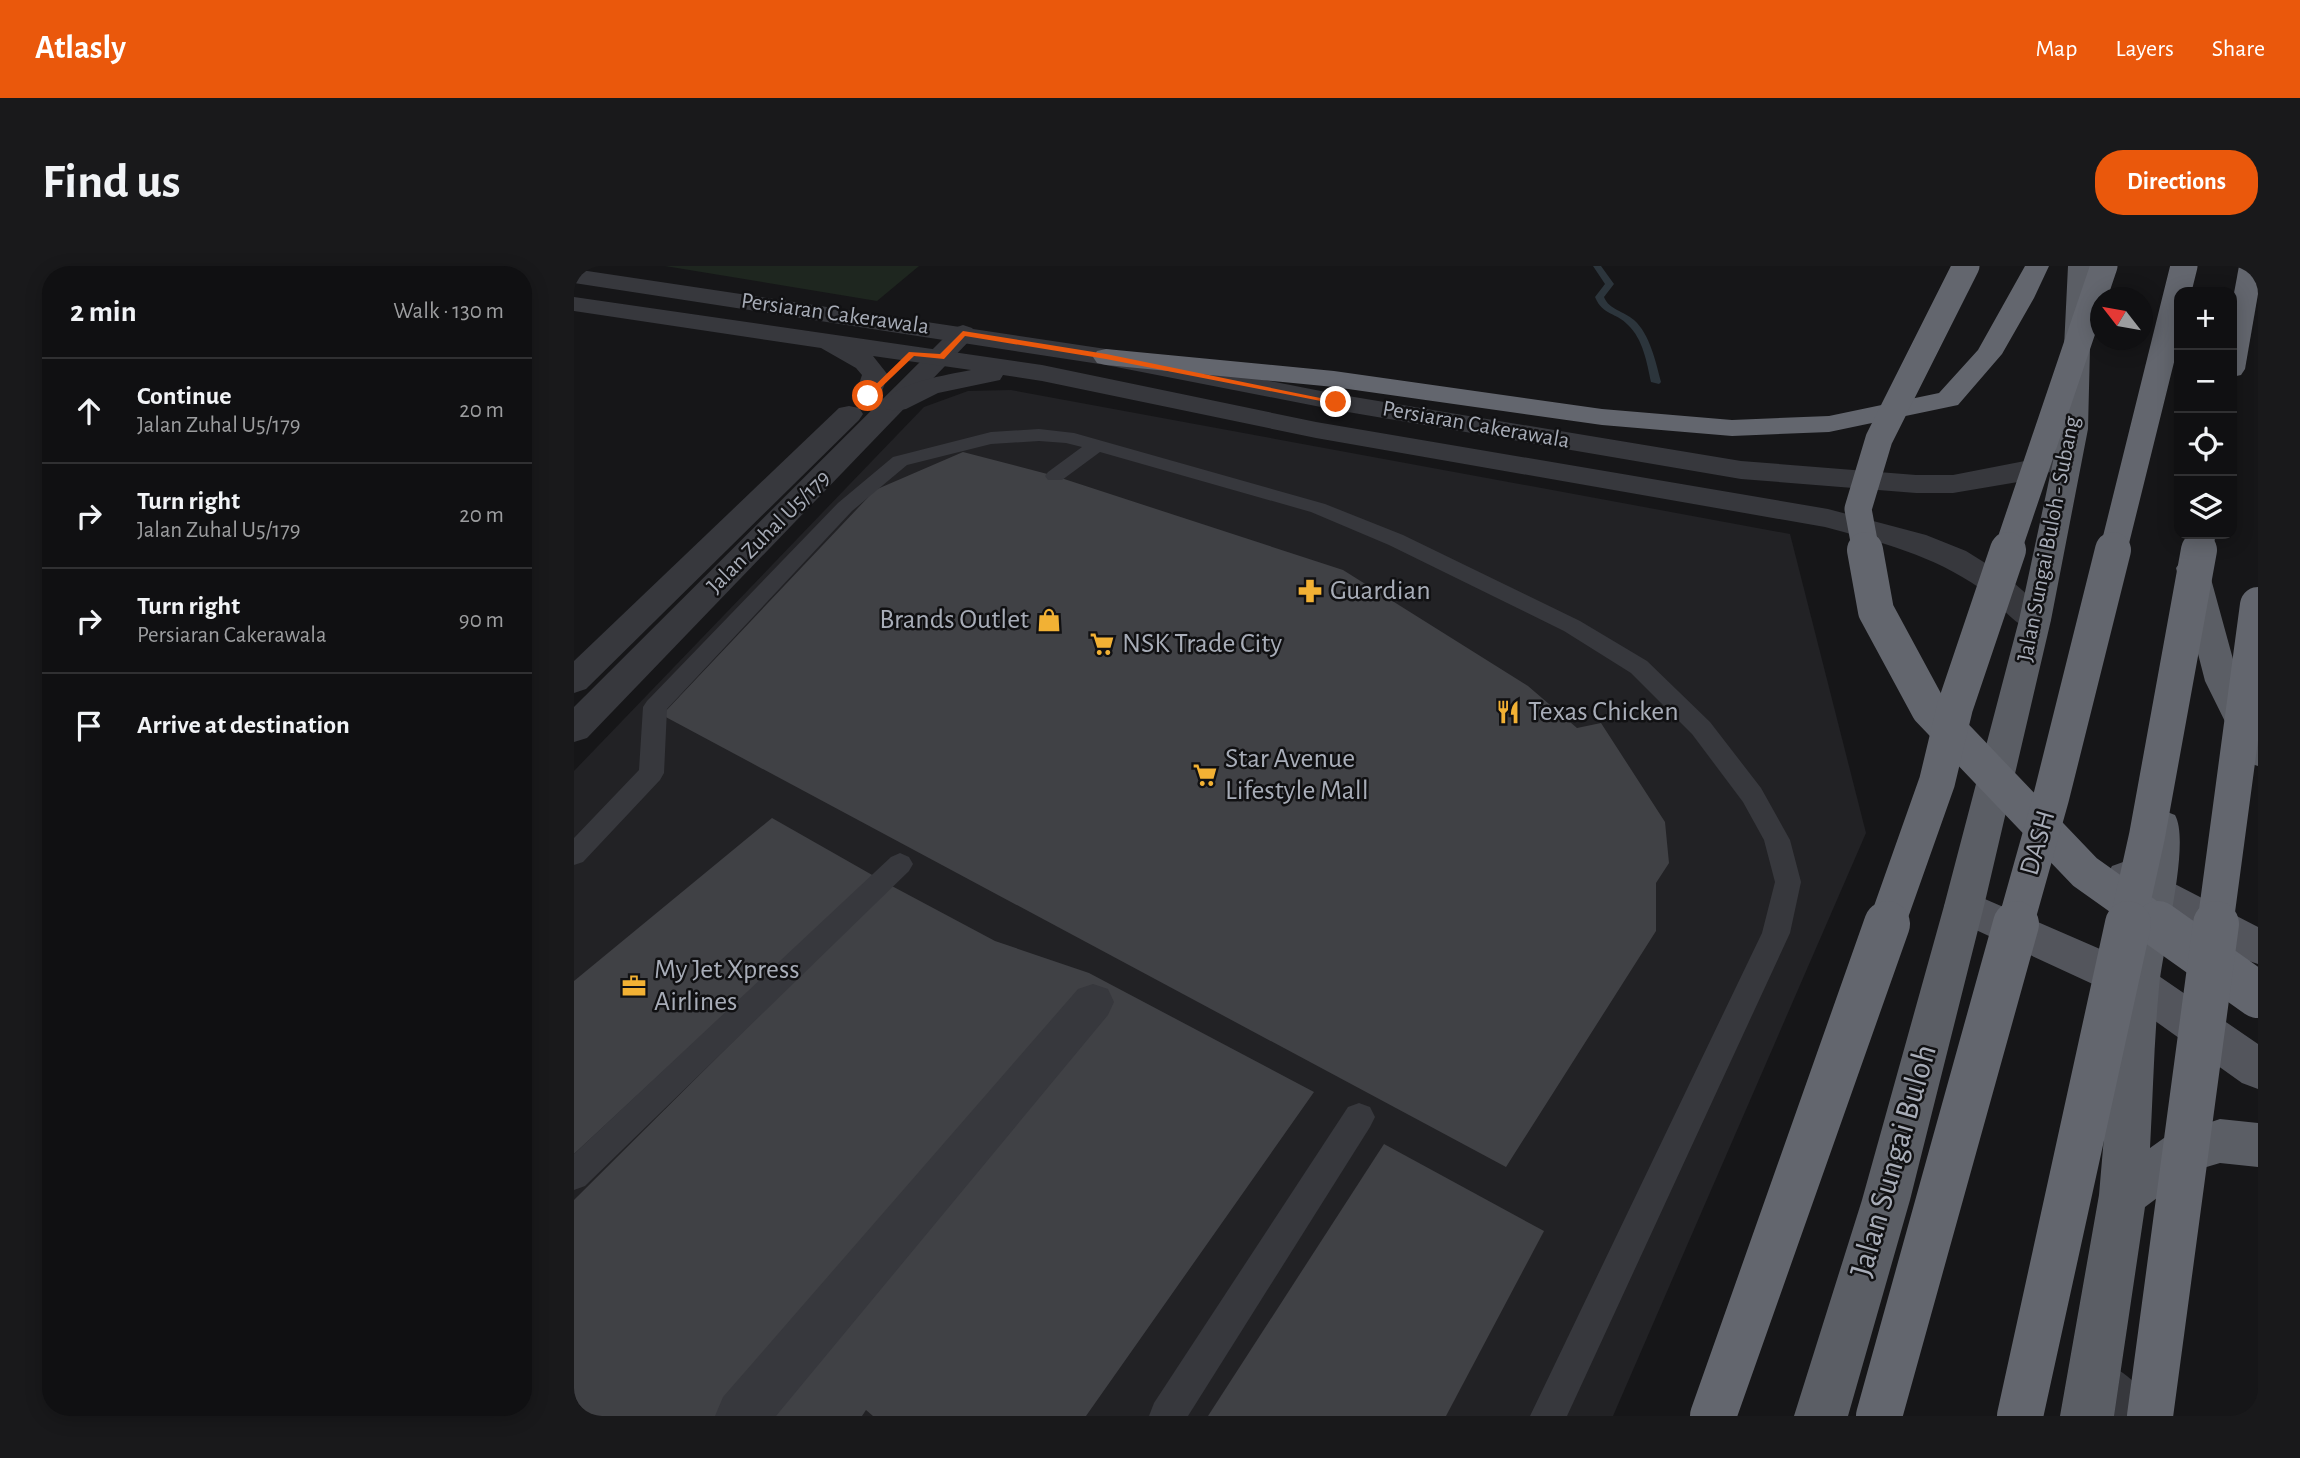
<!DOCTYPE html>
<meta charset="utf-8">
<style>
:root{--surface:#101012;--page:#19191b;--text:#f1f3f6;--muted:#9c9d9f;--line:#303032;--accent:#ea580c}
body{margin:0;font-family:"Alegreya Sans",sans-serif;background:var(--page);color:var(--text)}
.controls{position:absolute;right:21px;top:21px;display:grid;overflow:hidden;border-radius:14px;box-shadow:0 4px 18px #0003}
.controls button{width:63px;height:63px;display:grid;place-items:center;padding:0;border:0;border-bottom:2px solid var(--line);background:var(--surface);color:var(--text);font:35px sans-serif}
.compass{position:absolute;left:1516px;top:21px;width:63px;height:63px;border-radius:50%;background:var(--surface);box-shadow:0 4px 18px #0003;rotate:301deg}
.stop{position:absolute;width:21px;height:21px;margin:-16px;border:5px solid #ea580c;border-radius:50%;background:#fff}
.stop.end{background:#ea580c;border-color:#fff;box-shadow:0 2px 7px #0008}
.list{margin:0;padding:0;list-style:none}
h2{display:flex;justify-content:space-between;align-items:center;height:91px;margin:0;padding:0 28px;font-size:30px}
h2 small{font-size:23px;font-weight:400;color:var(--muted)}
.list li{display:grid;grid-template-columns:46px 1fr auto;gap:21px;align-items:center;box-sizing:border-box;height:105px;padding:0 28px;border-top:2px solid var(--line)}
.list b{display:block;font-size:26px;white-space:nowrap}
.list p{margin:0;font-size:23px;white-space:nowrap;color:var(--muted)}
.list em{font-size:23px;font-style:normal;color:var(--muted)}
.icon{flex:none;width:38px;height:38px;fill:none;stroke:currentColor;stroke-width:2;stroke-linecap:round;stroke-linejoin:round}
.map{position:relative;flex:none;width:1684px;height:1150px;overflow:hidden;border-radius:28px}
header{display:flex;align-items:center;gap:42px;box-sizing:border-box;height:98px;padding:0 35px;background:var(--accent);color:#fff}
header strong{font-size:33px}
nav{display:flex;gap:38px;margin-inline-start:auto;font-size:24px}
.intro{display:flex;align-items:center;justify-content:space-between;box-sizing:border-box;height:168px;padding:0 42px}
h1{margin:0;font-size:49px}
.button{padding:18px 32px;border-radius:28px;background:var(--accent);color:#fff;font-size:24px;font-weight:700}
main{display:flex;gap:42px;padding:0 42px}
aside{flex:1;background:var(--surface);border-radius:28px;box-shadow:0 4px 18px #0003}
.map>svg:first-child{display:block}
.built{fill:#222225}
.green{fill:#1e261f}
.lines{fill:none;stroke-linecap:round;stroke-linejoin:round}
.stream{fill:#2c353c;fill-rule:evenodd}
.building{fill:#404145}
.service{fill:#37383d;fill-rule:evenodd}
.pedestrian{fill:#37383d;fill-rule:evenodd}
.minor{fill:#37383d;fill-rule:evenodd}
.tertiary{fill:#37383d;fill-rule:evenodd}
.primary{fill:#53555c;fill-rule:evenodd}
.trunk{fill:#5b5e65;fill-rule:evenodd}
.motorway{fill:#63666e;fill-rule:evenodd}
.motorway-bridge-far2{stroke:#63666e;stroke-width:27}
.motorway-bridge-far1{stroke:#63666e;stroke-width:36}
.motorway-bridge{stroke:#63666e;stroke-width:46}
.route{fill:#ea580c}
.labels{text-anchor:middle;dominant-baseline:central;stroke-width:5;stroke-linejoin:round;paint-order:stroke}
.far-street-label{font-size:23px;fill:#a8adb8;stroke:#111113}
.poi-label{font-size:28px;fill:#a8adb8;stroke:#111113;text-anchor:start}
.street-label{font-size:28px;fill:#a8adb8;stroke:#111113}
.near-street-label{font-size:33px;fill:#a8adb8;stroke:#111113}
</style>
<header>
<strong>Atlasly</strong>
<nav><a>Map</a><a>Layers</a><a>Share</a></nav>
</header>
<div class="intro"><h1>Find us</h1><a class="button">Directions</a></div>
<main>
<aside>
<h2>2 min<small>Walk · 130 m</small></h2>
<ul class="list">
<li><svg class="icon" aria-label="ahead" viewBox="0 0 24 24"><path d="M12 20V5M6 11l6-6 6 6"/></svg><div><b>Continue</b><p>Jalan Zuhal U5/179</p></div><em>20 m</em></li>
<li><svg class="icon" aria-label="right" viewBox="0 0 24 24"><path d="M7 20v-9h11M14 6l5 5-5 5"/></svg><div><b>Turn right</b><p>Jalan Zuhal U5/179</p></div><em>20 m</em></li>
<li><svg class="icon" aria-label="right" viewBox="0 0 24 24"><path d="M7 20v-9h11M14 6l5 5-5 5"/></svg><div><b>Turn right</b><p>Persiaran Cakerawala</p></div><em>90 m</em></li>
<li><svg class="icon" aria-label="arrive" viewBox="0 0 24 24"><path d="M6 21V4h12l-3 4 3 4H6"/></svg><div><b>Arrive at destination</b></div></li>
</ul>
</aside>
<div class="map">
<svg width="1684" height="1150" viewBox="0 0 1684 1150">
<rect width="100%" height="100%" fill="#161618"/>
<path class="built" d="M 437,124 L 1216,268 L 1292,567 L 1039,1150 L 0,1150 L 0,505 L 350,141 L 394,125 Z"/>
<path class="green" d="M 91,0 L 345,0 L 303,35 Z"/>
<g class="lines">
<path class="stream" d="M 1019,0 L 1027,0 L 1040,18 L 1030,31 C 1035,44 1050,45 1060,54 C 1076,68 1082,97 1087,116 L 1085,118 L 1077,116 C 1073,97 1069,73 1054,59 C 1042,46 1029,50 1021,31 L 1031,18 Z"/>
</g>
<g class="building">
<path d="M 389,186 L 481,210 L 769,304 L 954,420 L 1003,462 L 1027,457 L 1091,556 L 1095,597 L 1082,617 L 1082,665 L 932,901 L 88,449 L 301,224 Z"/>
<path d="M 198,552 L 300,610 L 0,888 L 0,715 Z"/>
<path d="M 316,619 L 421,675 L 515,707 L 740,826 L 512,1150 L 299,1150 L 292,1144 L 288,1150 L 17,1150 L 0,1144 L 0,934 Z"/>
<path d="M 810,878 L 970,965 L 872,1150 L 634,1150 Z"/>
</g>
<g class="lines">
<g class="service">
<path d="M 465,163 L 500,167 L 751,238 L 829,269 L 1006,355 L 1073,395 L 1136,456 L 1187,522 L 1216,574 L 1227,616 L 1216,667 L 993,1150 L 956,1150 L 1188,667 L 1201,616 L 1190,574 L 1169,536 L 1118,468 L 1057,407 L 990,365 L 815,279 L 737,246 L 526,186 L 488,214 L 474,214 L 471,210 L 474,206 L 508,181 L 492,177 L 465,175 L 417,178 L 333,199 L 278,245 L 93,443 L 90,507 L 86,514 L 9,596 L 0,599 L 0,572 L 65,504 L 69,441 L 73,435 L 264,237 L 319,191 L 417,166 Z"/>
<path d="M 326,587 L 335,591 L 339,598 L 335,605 L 11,920 L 0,924 L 0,888 L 317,591 Z"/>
<path d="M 785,837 L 796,841 L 801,851 L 796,861 L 614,1150 L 575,1150 L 580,1137 L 774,841 Z"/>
</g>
<path class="pedestrian" d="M 519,718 L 534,723 L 540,736 L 534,749 L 202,1150 L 141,1150 L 149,1131 L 504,723 Z"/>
<g class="minor">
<path d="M 389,59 L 398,62 L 402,67 L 398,72 L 13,472 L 0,476 L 0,441 L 380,62 Z"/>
<path d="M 275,140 L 285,142 L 289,148 L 285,154 L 12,423 L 0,427 L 0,395 L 265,142 Z"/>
<path d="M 1519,1091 C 1547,1102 1573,1122 1585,1150 L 1517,1150 L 1500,1136 L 1493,1117 L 1500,1098 Z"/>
</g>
<g class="tertiary">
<path d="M 0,3 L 532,83 L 762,128 L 1167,195 L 1342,209 L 1379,209 L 1456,194 L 1478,170 L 1488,168 L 1498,170 L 1502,176 L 1476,206 L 1444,216 L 1379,227 L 1342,227 L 1167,213 L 762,144 L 532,99 L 0,17 Z"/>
<path d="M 0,31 L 468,99 L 742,156 L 1254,243 L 1352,269 L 1392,285 L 1432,310 L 1473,346 L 1477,354 L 1473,362 C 1443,370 1429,338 1407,323 C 1359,289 1306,276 1251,261 L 742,172 L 468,115 L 429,109 L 426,114 L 364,127 L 332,143 L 322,145 L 312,143 L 308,137 C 323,116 373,109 397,104 L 299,90 L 314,109 L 304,136 L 294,138 L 284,136 L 281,130 L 288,109 L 282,102 L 247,82 L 0,45 Z"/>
</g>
<g class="primary">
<path d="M 1552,595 L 1566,600 L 1684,661 L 1684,698 L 1669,693 L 1538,622 L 1532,611 L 1538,600 Z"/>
<path d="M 1390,624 L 1579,706 L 1684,778 L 1684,823 L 1668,817 L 1549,732 L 1376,652 L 1370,640 L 1376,628 Z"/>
</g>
<g class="trunk">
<path d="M 1494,0 L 1518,0 L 1514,163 L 1477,354 L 1410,640 L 1336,934 L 1274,1150 L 1220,1150 L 1288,934 L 1370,640 L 1445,354 L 1486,163 Z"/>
<path d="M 1618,292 L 1629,295 L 1634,302 L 1665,415 L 1684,452 L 1684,500 L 1671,496 L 1631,415 L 1602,302 L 1607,295 Z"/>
<path d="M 1588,544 L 1601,549 C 1617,577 1588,684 1585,722 C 1580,775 1579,828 1576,882 L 1590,872 L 1646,853 L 1684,857 L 1684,901 L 1646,897 L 1619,905 L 1571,941 L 1540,1150 L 1486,1150 L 1525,929 L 1543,719 L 1561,626 L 1569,559 L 1575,549 Z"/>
</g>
<g class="motorway">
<path d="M 1451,0 L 1475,0 L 1460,32 L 1428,88 L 1384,139 L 1255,166 L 1158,170 L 1028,159 L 760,121 L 532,99 L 523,97 L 519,91 L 523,85 L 532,83 L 760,105 L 1028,143 L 1158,154 L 1255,150 L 1365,127 L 1404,84 Z"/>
<path d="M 1665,0 L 1684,0 L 1684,28 L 1671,103 L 1667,109 L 1658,111 L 1658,38 Z"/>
</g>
<g class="motorway-bridge-far2">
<path d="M 1292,286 L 1284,243 L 1305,173 L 1392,0"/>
<path d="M 1433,286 L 1530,0"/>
<path d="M 1539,286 L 1610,0"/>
<path d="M 1625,286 L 1628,268"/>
</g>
<g class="motorway-bridge-far1">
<path d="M 1291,284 L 1302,345 L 1355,443 L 1511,606 L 1587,660"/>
<path d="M 1312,660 L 1363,516 L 1381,441 L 1434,284"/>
<path d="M 1441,660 L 1477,532 L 1539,284"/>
<path d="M 1553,660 L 1573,570 L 1625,284"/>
<path d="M 1641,660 L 1684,339"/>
</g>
<g class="motorway-bridge">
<path d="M 1584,658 L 1684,729"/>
<path d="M 1139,1150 L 1313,658"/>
<path d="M 1305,1150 L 1442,658"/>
<path d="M 1446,1150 L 1554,658"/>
<path d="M 1576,1150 L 1642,658"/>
</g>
</g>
<path class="route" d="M 389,65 L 532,88 L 766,136 L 762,138 L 532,93 L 391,70 L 370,93 L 340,90 L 296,132 L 290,130 L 335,86 L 366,88 Z"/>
<defs>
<g id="pharmacy-bare" transform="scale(1.89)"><path d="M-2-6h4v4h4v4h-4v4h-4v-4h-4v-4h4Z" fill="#f2b134" stroke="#111113" stroke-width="2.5" paint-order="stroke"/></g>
<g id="shop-bare" transform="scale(1.89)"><path d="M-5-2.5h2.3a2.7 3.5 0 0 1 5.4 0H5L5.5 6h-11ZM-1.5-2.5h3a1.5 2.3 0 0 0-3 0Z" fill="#f2b134" stroke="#111113" stroke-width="2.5" paint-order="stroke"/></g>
<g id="supermarket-bare" transform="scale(1.89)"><path d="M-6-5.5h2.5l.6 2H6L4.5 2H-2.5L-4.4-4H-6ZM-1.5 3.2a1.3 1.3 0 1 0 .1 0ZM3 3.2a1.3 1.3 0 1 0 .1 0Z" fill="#f2b134" stroke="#111113" stroke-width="2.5" paint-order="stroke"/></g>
<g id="restaurant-bare" transform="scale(1.89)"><path d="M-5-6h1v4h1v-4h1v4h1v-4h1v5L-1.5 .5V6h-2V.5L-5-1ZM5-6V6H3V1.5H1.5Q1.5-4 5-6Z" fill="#f2b134" stroke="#111113" stroke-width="2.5" paint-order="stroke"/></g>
<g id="office-bare" transform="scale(1.89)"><path d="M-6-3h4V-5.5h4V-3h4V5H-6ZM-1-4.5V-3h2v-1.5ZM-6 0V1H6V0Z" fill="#f2b134" stroke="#111113" stroke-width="2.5" paint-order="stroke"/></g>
</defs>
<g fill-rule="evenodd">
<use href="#pharmacy-bare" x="736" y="325"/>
<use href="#shop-bare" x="475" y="354"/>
<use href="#supermarket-bare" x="528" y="378"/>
<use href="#restaurant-bare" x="934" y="446"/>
<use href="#supermarket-bare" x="631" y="509"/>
<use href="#office-bare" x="60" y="720"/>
</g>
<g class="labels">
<g class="far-street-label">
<text transform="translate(261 48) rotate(8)">Persiaran Cakerawala</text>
<text transform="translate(902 159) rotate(10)">Persiaran Cakerawala</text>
<text transform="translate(195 266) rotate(-45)">Jalan Zuhal U5/179</text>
<text transform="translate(1475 273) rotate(-79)">Jalan Sungai Buloh - Subang</text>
</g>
<g class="poi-label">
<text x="756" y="325">Guardian</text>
<text x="455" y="354" text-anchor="end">Brands Outlet</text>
<text x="548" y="378">NSK Trade City</text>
<text x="954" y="446">Texas Chicken</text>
<text x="651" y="493">Star Avenue<tspan x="651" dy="32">Lifestyle Mall</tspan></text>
<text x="80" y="704">My Jet Xpress<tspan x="80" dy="32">Airlines</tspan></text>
</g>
<g class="street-label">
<text transform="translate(1464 577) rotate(-74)">DASH</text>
</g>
<g class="near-street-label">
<text transform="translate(1320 895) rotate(-74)">Jalan Sungai Buloh</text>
</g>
</g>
</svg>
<div class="controls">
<button>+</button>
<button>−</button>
<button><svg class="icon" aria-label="locate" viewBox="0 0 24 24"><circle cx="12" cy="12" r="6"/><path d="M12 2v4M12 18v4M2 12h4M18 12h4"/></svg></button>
<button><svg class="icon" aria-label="layers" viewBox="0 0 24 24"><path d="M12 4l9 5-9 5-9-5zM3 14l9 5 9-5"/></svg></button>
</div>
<svg class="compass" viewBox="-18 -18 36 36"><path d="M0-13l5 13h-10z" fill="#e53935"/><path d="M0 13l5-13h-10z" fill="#9c9d9f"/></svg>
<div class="stop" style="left:294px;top:130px"></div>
<div class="stop end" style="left:762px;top:136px"></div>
</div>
</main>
